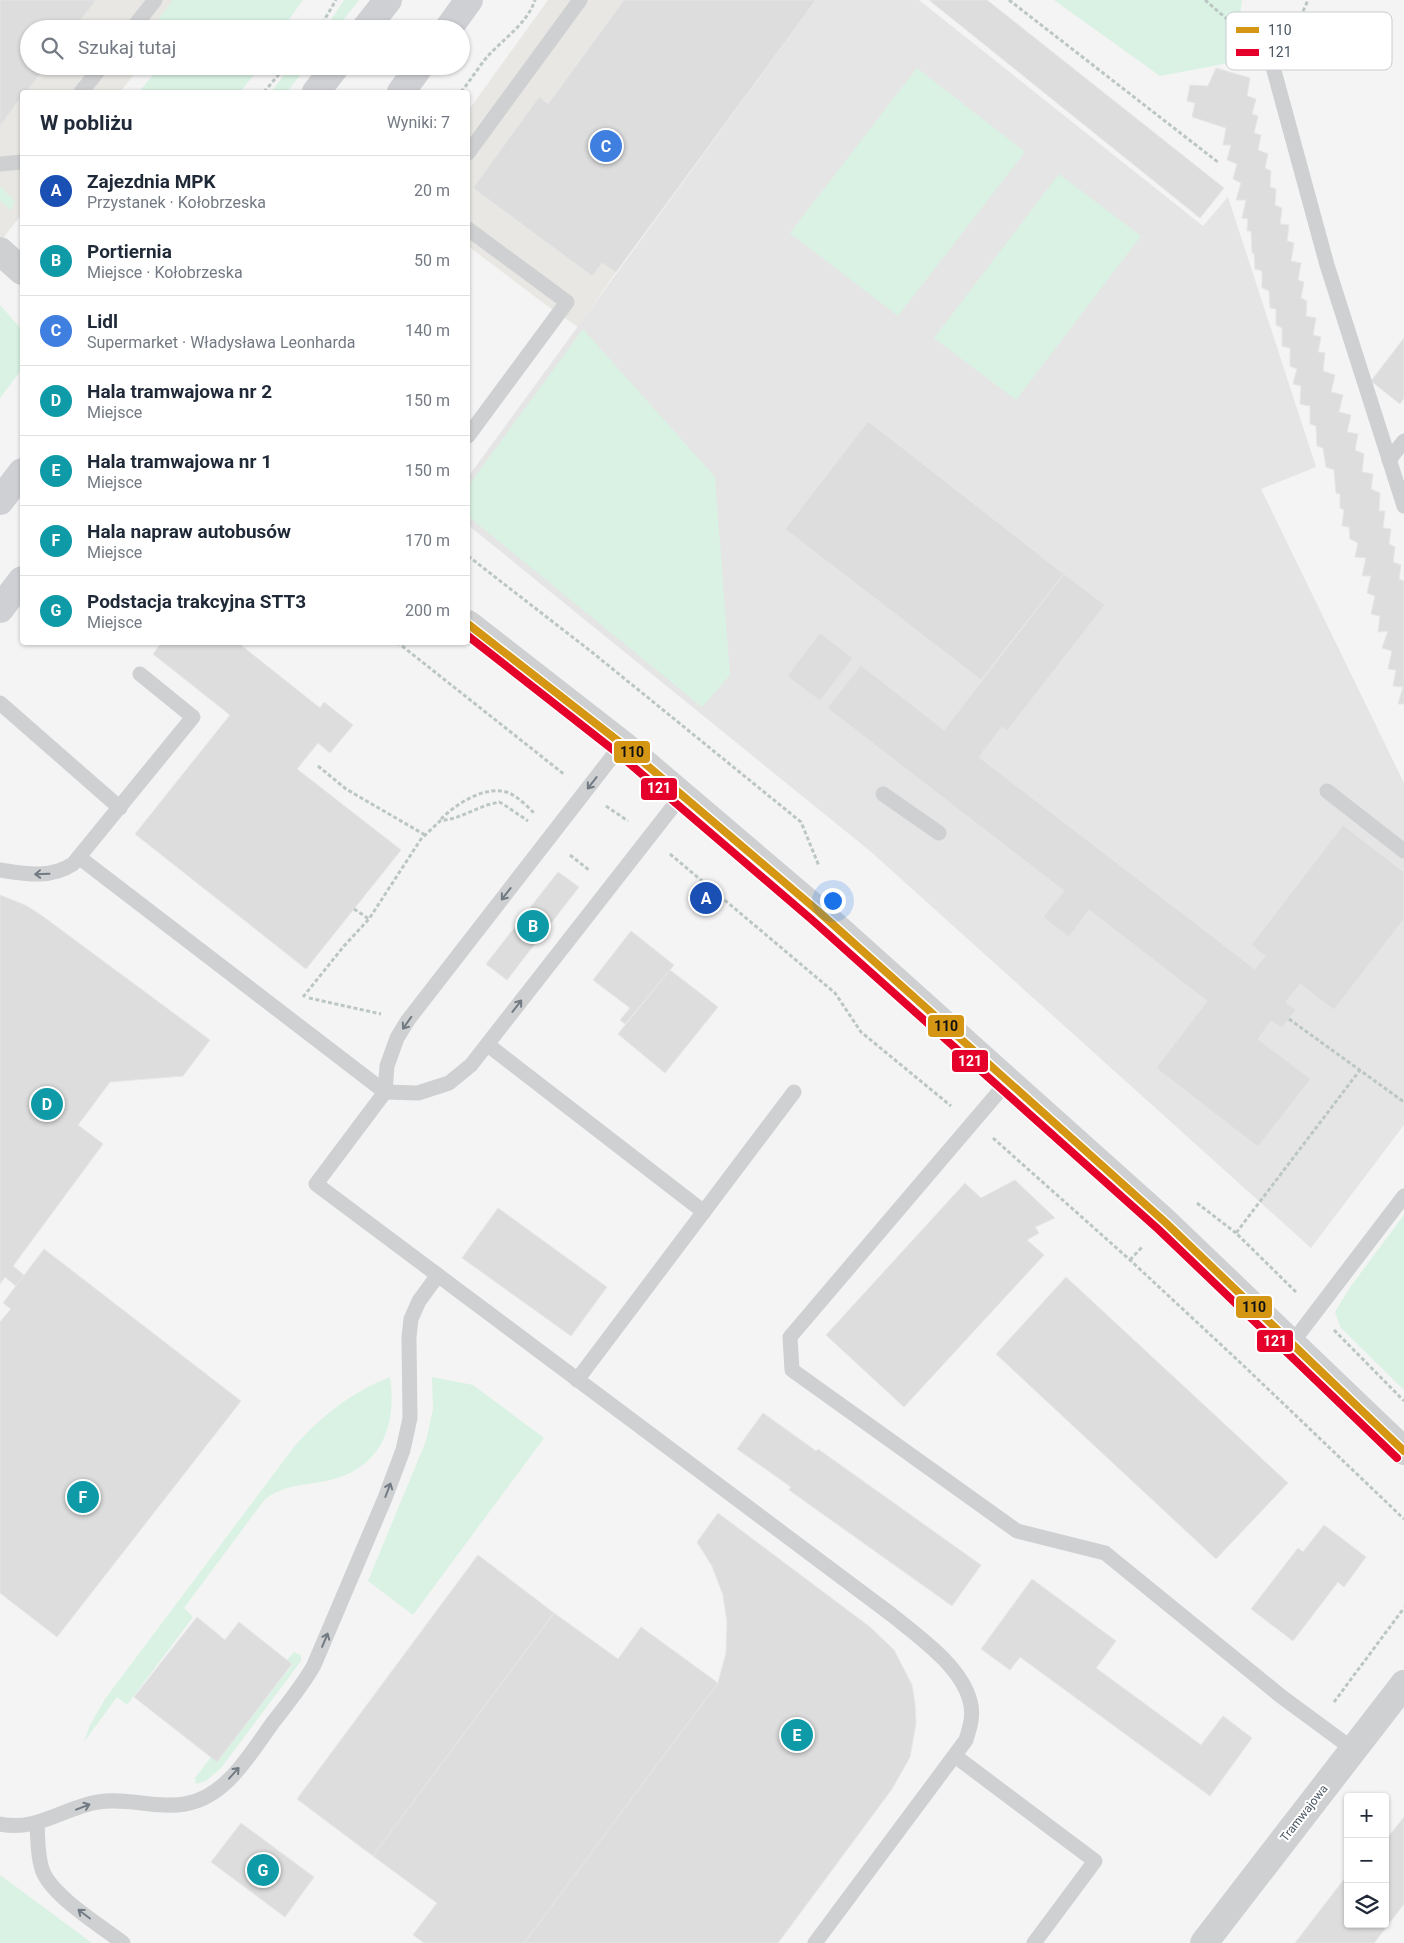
<!DOCTYPE html>
<html lang="pl">
<meta charset="utf-8">
<style>
:root{--surface:#fff;--page:#f6f6f7;--text:#1f2937;--muted:#747a83;--line:#e0e1e3;--accent:#868d94}
body{margin:0;font-family:Roboto,sans-serif;background:var(--page);color:var(--text)}
.controls{position:absolute;right:15px;bottom:15px;display:grid;overflow:hidden;border-radius:5px;box-shadow:0 1px 4px #0004}
.controls button{width:45px;height:45px;display:grid;place-items:center;padding:0;border:0;border-bottom:1px solid var(--line);background:var(--surface);color:var(--text);font:25px sans-serif}
.you{position:absolute;left:832px;top:900px;width:18px;height:18px;margin:-12px;border:4px solid #fff;border-radius:50%;background:#1a73e8;box-shadow:0 0 0 8px #1a73e833}
.badge{display:grid;place-items:center;width:32px;height:32px;border-radius:50%;background:var(--accent);color:#fff;font-size:16px;font-weight:700}
.pin{position:absolute;translate:-50% -50%;border:2px solid #fff;box-shadow:0 1px 5px #0006}
.list{margin:0;padding:0;list-style:none}
h2{display:flex;justify-content:space-between;align-items:center;height:65px;margin:0;padding:0 20px;font-size:21px}
h2 small{font-size:16px;font-weight:400;color:var(--muted)}
.list li{display:grid;grid-template-columns:32px 1fr auto;gap:15px;align-items:center;box-sizing:border-box;height:70px;padding:0 20px;border-top:1px solid var(--line)}
.list b{display:block;font-size:19px;white-space:nowrap}
.list p{margin:0;font-size:16px;white-space:nowrap;color:var(--muted)}
.list em{font-size:16px;font-style:normal;color:var(--muted)}
.icon{flex:none;width:28px;height:28px;fill:none;stroke:currentColor;stroke-width:2;stroke-linecap:round;stroke-linejoin:round}
.map{position:relative;flex:none;width:1404px;height:1943px;overflow:hidden}
.search{position:absolute;background:var(--surface);box-shadow:0 1px 4px #0004;left:20px;top:20px;width:450px;height:55px;display:flex;align-items:center;gap:12px;box-sizing:border-box;padding:0 18px;border-radius:28px;color:var(--muted);font-size:19px}
.panel{position:absolute;background:var(--surface);box-shadow:0 1px 4px #0004;left:20px;top:90px;width:450px;height:555px;border-radius:5px}
.map>svg:first-child{display:block}
.commercial{fill:#e8e7e3}
.education{fill:#e6e5e6}
.green{fill:#d9f2e3}
.building{fill:#ddddde;stroke:#e5e6e7}
.lines{fill:none;stroke-linecap:round;stroke-linejoin:round}
.path{stroke:#bcc7c4;stroke-width:3;stroke-dasharray:4 2.5;stroke-linecap:butt}
.service{stroke:#ced0d2;stroke-width:15}
.minor{stroke:#ced0d2;stroke-width:28}
.secondary{stroke:#ced0d4;stroke-width:28}
.bus-1-casing{stroke:#fff;stroke-width:11}
.bus-2-casing{stroke:#fff;stroke-width:11}
.bus-1{stroke:#d49613;stroke-width:8}
.bus-2{stroke:#e4002b;stroke-width:8}
.oneway{stroke:#727b83}
.labels{text-anchor:middle;dominant-baseline:central;stroke-width:4;stroke-linejoin:round;paint-order:stroke}
.street-label{font-size:12px;fill:#4a5661;stroke:#fff}
.key{fill:#fff;stroke:#c9ccd0;stroke-width:1}
.key-label{font-size:14px;fill:#4a5661}
.line-badge{stroke:#fff;stroke-width:2}
.badge-label{font-size:14px;text-anchor:middle;font-weight:bold;fill:#fff}
.pale-badge-label{font-size:14px;text-anchor:middle;font-weight:bold;fill:#111}
</style>
<div class="map">
<svg width="1404" height="1943" viewBox="0 0 1404 1943">
<rect width="100%" height="100%" fill="#f4f4f4"/>
<g class="commercial">
<path d="M 0,0 L 194,0 L 171,29 L 29,29 L 29,66 L 141,66 L 120,92 L 22,92 L 22,214 L 0,242 Z"/>
<path d="M 548,0 L 815,0 L 616,272 L 578,327 L 546,305 L 468,246 L 468,111 Z"/>
</g>
<path class="education" d="M 816,0 L 919,0 L 1203,226 L 1228,197 L 1316,467 L 1261,489 L 1404,783 L 1404,1125 L 1311,1248 L 870,851 L 468,525 L 468,477 Z"/>
<g class="green">
<path d="M 173,0 L 303,0 L 282,29 L 151,29 Z"/>
<path d="M 344,0 L 359,0 L 336,29 L 325,29 Z"/>
<path d="M 1054,0 L 1242,0 L 1234,62 L 1160,76 Z"/>
<path d="M 160,66 L 261,66 L 240,92 L 139,92 Z"/>
<path d="M 291,66 L 307,66 L 287,92 L 271,92 Z"/>
<path d="M 917,68 L 1025,152 L 898,316 L 790,233 Z"/>
<path d="M 1059,174 L 1141,236 L 1016,400 L 934,338 Z"/>
<path d="M 0,186 L 15,201 L 11,210 L 0,201 Z"/>
<path d="M 0,305 L 22,330 L 22,369 L 0,398 Z"/>
<path d="M 583,329 L 715,477 L 730,675 L 702,707 L 469,517 L 468,486 Z"/>
<path d="M 1404,1215 L 1404,1390 L 1341,1328 L 1335,1312 L 1351,1286 Z"/>
<path d="M 390,1377 C 397,1425 382,1468 330,1480 C 305,1486 288,1483 265,1499 L 184,1608 L 193,1617 L 127,1705 L 117,1697 L 84,1742 L 90,1725 L 105,1699 L 294,1447 C 321,1416 352,1392 390,1377 Z"/>
<path d="M 432,1377 L 473,1385 L 544,1438 L 413,1615 L 368,1581 L 426,1441 L 433,1409 Z"/>
<path d="M 294,1652 L 301,1655 L 301,1661 L 221,1768 L 206,1781 L 196,1784 L 195,1778 L 211,1757 L 217,1761 L 292,1665 L 287,1660 Z"/>
<path d="M 0,1875 L 92,1943 L 0,1943 Z"/>
</g>
<g class="building">
<path d="M 0,0 L 96,0 L 74,29 L 29,29 L 29,66 L 46,66 L 26,92 L 22,92 L 22,96 L 0,126 Z"/>
<path d="M 624,0 L 816,0 L 616,272 L 602,263 L 592,276 L 473,188 L 539,97 L 548,104 Z"/>
<path d="M 929,0 L 987,0 L 1224,188 L 1200,218 Z"/>
<path d="M 1216,68 L 1250,78 L 1247,96 L 1256,99 L 1252,114 L 1258,116 L 1254,133 L 1261,135 L 1258,150 L 1268,154 L 1265,168 L 1271,171 L 1270,187 L 1276,189 L 1275,205 L 1282,208 L 1280,224 L 1289,225 L 1287,241 L 1294,243 L 1291,261 L 1301,263 L 1298,280 L 1304,282 L 1301,298 L 1307,301 L 1306,316 L 1316,318 L 1313,335 L 1321,337 L 1318,352 L 1325,353 L 1323,371 L 1335,375 L 1331,392 L 1343,395 L 1339,412 L 1351,415 L 1347,432 L 1358,434 L 1355,450 L 1364,454 L 1362,472 L 1373,474 L 1371,489 L 1380,493 L 1379,511 L 1385,511 L 1383,528 L 1391,529 L 1389,544 L 1395,547 L 1393,562 L 1401,565 L 1399,579 L 1404,581 L 1404,704 L 1398,704 L 1403,687 L 1393,686 L 1396,670 L 1388,669 L 1392,651 L 1382,648 L 1388,631 L 1378,632 L 1380,616 L 1371,614 L 1375,596 L 1367,593 L 1371,576 L 1362,576 L 1366,558 L 1355,557 L 1358,543 L 1350,539 L 1349,527 L 1342,526 L 1344,510 L 1340,508 L 1340,494 L 1336,493 L 1334,470 L 1326,467 L 1323,448 L 1317,446 L 1316,426 L 1310,424 L 1310,406 L 1300,404 L 1301,386 L 1293,384 L 1297,369 L 1290,366 L 1290,348 L 1282,346 L 1282,328 L 1276,325 L 1276,309 L 1270,308 L 1269,291 L 1262,288 L 1262,271 L 1255,269 L 1254,253 L 1252,253 L 1251,231 L 1247,231 L 1248,219 L 1242,218 L 1246,200 L 1236,200 L 1241,183 L 1233,179 L 1237,164 L 1227,160 L 1231,145 L 1223,145 L 1226,128 L 1192,117 L 1195,103 L 1187,101 L 1190,85 L 1208,86 Z"/>
<path d="M 1404,338 L 1404,398 L 1400,404 L 1371,381 Z"/>
<path d="M 868,421 L 1064,574 L 981,680 L 785,529 Z"/>
<path d="M 1064,574 L 1105,605 L 1007,731 L 1002,727 L 979,757 L 1255,969 L 1265,956 L 1251,945 L 1343,825 L 1404,872 L 1404,919 L 1334,1010 L 1300,984 L 1286,1002 L 1296,1010 L 1282,1028 L 1271,1021 L 1258,1039 L 1311,1079 L 1258,1147 L 1156,1068 L 1207,1001 L 1089,910 L 1069,937 L 1043,917 L 1064,891 L 827,708 L 861,665 L 944,730 Z"/>
<path d="M 820,633 L 853,658 L 820,701 L 787,676 Z"/>
<path d="M 162,642 L 237,642 L 320,708 L 324,702 L 353,725 L 330,753 L 318,743 L 297,769 L 401,850 L 306,969 L 135,834 L 230,715 L 153,654 Z"/>
<path d="M 558,872 L 579,887 L 507,980 L 486,964 Z"/>
<path d="M 0,895 L 25,905 L 41,915 L 210,1040 L 183,1076 L 110,1082 L 78,1125 L 103,1144 L 13,1266 L 24,1275 L 16,1286 L 5,1277 L 0,1284 Z"/>
<path d="M 631,931 L 674,965 L 625,1024 L 620,1020 L 630,1008 L 593,980 Z"/>
<path d="M 670,970 L 718,1007 L 665,1073 L 618,1034 Z"/>
<path d="M 1015,1180 L 1055,1218 L 1035,1227 L 1039,1233 L 1027,1240 L 1044,1255 L 904,1407 L 826,1335 L 965,1183 L 981,1198 Z"/>
<path d="M 498,1208 L 607,1287 L 571,1336 L 462,1258 Z"/>
<path d="M 44,1249 L 241,1401 L 57,1637 L 0,1593 L 0,1322 L 11,1309 L 3,1303 Z"/>
<path d="M 1066,1277 L 1288,1483 L 1216,1559 L 996,1354 Z"/>
<path d="M 763,1413 L 816,1451 L 818,1449 L 981,1565 L 952,1606 L 789,1490 L 791,1487 L 737,1449 Z"/>
<path d="M 718,1513 L 870,1627 L 894,1650 L 912,1685 L 915,1704 L 916,1723 L 910,1757 L 892,1789 L 778,1943 L 524,1943 L 718,1683 L 726,1653 L 727,1622 L 723,1595 L 712,1566 L 697,1542 Z"/>
<path d="M 1324,1525 L 1366,1557 L 1344,1587 L 1338,1582 L 1293,1641 L 1251,1609 L 1298,1548 L 1303,1552 Z"/>
<path d="M 478,1555 L 554,1613 L 373,1856 L 297,1799 Z"/>
<path d="M 1032,1579 L 1116,1641 L 1096,1668 L 1201,1745 L 1223,1716 L 1252,1738 L 1210,1796 L 1020,1657 L 1010,1670 L 981,1649 Z"/>
<path d="M 554,1613 L 618,1659 L 641,1627 L 718,1683 L 524,1943 L 424,1943 L 413,1935 L 437,1903 L 373,1856 Z"/>
<path d="M 197,1617 L 225,1640 L 239,1622 L 292,1664 L 217,1762 L 134,1697 Z"/>
<path d="M 1404,1817 L 1404,1904 L 1374,1943 L 1295,1943 L 1348,1874 L 1348,1924 L 1385,1924 L 1385,1841 Z"/>
<path d="M 241,1823 L 314,1877 L 285,1917 L 211,1862 Z"/>
</g>
<g class="lines">
<g class="path">
<path d="M 1009,0 L 1219,163"/>
<path d="M 1205,0 L 1250,39"/>
<path d="M 319,29 L 336,0"/>
<path d="M 1290,41 L 1308,0"/>
<path d="M 264,92 L 286,66"/>
<path d="M 461,92 C 470,81 478,68 487,57 C 503,39 527,24 535,0"/>
<path d="M 468,556 L 593,653 L 801,822 L 819,866"/>
<path d="M 397,642 L 565,775"/>
<path d="M 318,766 L 346,789 L 425,835"/>
<path d="M 606,806 L 628,821"/>
<path d="M 441,819 C 456,804 486,784 509,793 C 518,797 527,806 534,813"/>
<path d="M 670,854 L 835,993 L 861,1032 L 951,1106"/>
<path d="M 570,855 L 589,870"/>
<path d="M 354,909 L 369,919"/>
<path d="M 303,997 L 344,946 L 369,919 L 421,839 L 440,821 L 455,818 L 487,805 L 499,802 L 503,804 L 528,821"/>
<path d="M 309,998 L 381,1014"/>
<path d="M 1289,1019 L 1404,1102"/>
<path d="M 993,1138 L 1130,1260 L 1245,1367 L 1404,1519"/>
<path d="M 1197,1203 L 1236,1233"/>
<path d="M 1130,1260 L 1143,1246"/>
<path d="M 1296,1292 L 1236,1233 L 1360,1070"/>
<path d="M 1334,1330 L 1404,1401"/>
<path d="M 1334,1702 L 1404,1608"/>
</g>
<g class="service">
<path d="M 132,29 L 155,0"/>
<path d="M 1270,56 L 1327,265 L 1404,506"/>
<path d="M 81,92 L 102,66"/>
<path d="M 468,153 L 580,0"/>
<path d="M 0,164 L 22,162"/>
<path d="M 468,229 L 567,302 L 468,436"/>
<path d="M 1389,460 L 1404,441"/>
<path d="M 0,703 L 120,808"/>
<path d="M 622,744 L 408,1020 L 397,1038 L 387,1066 L 385,1092 L 316,1184 L 892,1615 C 919,1637 961,1666 970,1701 C 974,1715 970,1727 966,1740 L 815,1943"/>
<path d="M 1327,791 L 1404,851"/>
<path d="M 883,794 L 939,833"/>
<path d="M 80,858 L 385,1092 L 418,1093 L 449,1083 L 471,1065 L 682,795"/>
<path d="M 0,870 C 26,874 50,879 73,864 L 193,717 L 140,674"/>
<path d="M 488,1045 L 704,1212"/>
<path d="M 1008,1081 L 790,1337 L 792,1370 L 1017,1531 L 1105,1553 L 1282,1697 L 1354,1750"/>
<path d="M 1292,1343 L 1404,1196"/>
<path d="M 577,1380 L 794,1092"/>
<path d="M 955,1756 L 1095,1861 L 1034,1943"/>
<path d="M 37,1823 C 38,1838 37,1854 42,1869 C 50,1895 101,1926 123,1943"/>
<path d="M 0,1824 C 37,1832 65,1807 98,1802 C 127,1797 156,1809 185,1804 C 227,1797 251,1752 274,1721 C 288,1703 303,1685 314,1665 L 385,1498 L 403,1450 L 410,1418 L 409,1337 L 411,1319 L 419,1301 L 438,1275"/>
</g>
<g class="minor">
<path d="M 0,251 L 22,271"/>
<path d="M 468,624 L 622,744 L 818,911 L 1165,1222 L 1404,1451"/>
<path d="M 1204,1943 L 1404,1684"/>
</g>
<g class="secondary">
<path d="M 365,29 L 388,0"/>
<path d="M 448,29 L 469,0"/>
<path d="M 316,92 L 336,66"/>
<path d="M 401,92 L 420,66"/>
<path d="M 0,501 L 22,472"/>
<path d="M 0,609 L 22,580"/>
</g>
<g class="bus-1-casing">
<path id="bus-1" d="M 468,624 L 622,744 L 818,911 L 1165,1222 L 1404,1451"/>
</g>
<g class="bus-2-casing">
<path id="bus-2" d="M 468,636 L 616,752 L 811,919 L 1158,1229 L 1397,1458"/>
</g>
<use href="#bus-1" class="bus-1"/>
<use href="#bus-2" class="bus-2"/>
</g>
<defs><path id="oneway-shaft" d="M-6 0H5M1.5-3L5.5 0L1.5 3" fill="none" stroke-width="1.6" stroke-linecap="round" stroke-linejoin="round" transform="scale(1.25)"/></defs>
<g class="oneway">
<use href="#oneway-shaft" transform="translate(592 783) rotate(128)"/>
<use href="#oneway-shaft" transform="translate(42 874) rotate(178)"/>
<use href="#oneway-shaft" transform="translate(506 894) rotate(128)"/>
<use href="#oneway-shaft" transform="translate(517 1006) rotate(-52)"/>
<use href="#oneway-shaft" transform="translate(407 1023) rotate(125)"/>
<use href="#oneway-shaft" transform="translate(388 1490) rotate(-69)"/>
<use href="#oneway-shaft" transform="translate(325 1640) rotate(-67)"/>
<use href="#oneway-shaft" transform="translate(234 1773) rotate(-48)"/>
<use href="#oneway-shaft" transform="translate(83 1807) rotate(-21)"/>
<use href="#oneway-shaft" transform="translate(84 1914) rotate(-143)"/>
</g>
<g class="labels">
<g class="street-label">
<text transform="translate(1304 1813) rotate(-52)">Tramwajowa</text>
</g>
</g>
<rect x="1226" y="12" width="166" height="58" rx="8" class="key"/>
<rect x="1236" y="27" width="23" height="6" fill="#d49613"/>
<rect x="1236" y="49" width="23" height="7" fill="#e4002b"/>
<g class="key-label">
<text x="1268" y="35">110</text>
<text x="1268" y="57">121</text>
</g>
<g class="line-badge">
<rect x="613" y="740" width="38" height="24" rx="5" fill="#d49613"/>
<rect x="640" y="777" width="38" height="24" rx="5" fill="#e4002b"/>
<rect x="927" y="1014" width="38" height="24" rx="5" fill="#d49613"/>
<rect x="951" y="1049" width="38" height="24" rx="5" fill="#e4002b"/>
<rect x="1235" y="1295" width="38" height="24" rx="5" fill="#d49613"/>
<rect x="1256" y="1329" width="38" height="24" rx="5" fill="#e4002b"/>
</g>
<g class="badge-label">
<text x="659" y="793">121</text>
<text x="970" y="1066">121</text>
<text x="1275" y="1346">121</text>
</g>
<g class="pale-badge-label">
<text x="632" y="757">110</text>
<text x="946" y="1031">110</text>
<text x="1254" y="1312">110</text>
</g>
</svg>
<div class="controls">
<button>+</button>
<button>−</button>
<button><svg class="icon" aria-label="layers" viewBox="0 0 24 24"><path d="M12 4l9 5-9 5-9-5zM3 14l9 5 9-5"/></svg></button>
</div>
<div class="you"></div>
<div class="pin badge" style="left:706px;top:898px;background:#1a4fb4">A</div>
<div class="pin badge" style="left:533px;top:926px;background:#0f9aa8">B</div>
<div class="pin badge" style="left:606px;top:146px;background:#3f7fe0">C</div>
<div class="pin badge" style="left:47px;top:1104px;background:#0f9aa8">D</div>
<div class="pin badge" style="left:797px;top:1735px;background:#0f9aa8">E</div>
<div class="pin badge" style="left:83px;top:1497px;background:#0f9aa8">F</div>
<div class="pin badge" style="left:263px;top:1870px;background:#0f9aa8">G</div>
<div class="search"><svg class="icon" aria-label="search" viewBox="0 0 24 24"><circle cx="10" cy="10" r="6"/><path d="M15 15l6 6"/></svg>Szukaj tutaj</div>
<section class="panel">
<h2>W pobliżu<small>Wyniki: 7</small></h2>
<ul class="list">
<li><span class="badge" style="background:#1a4fb4">A</span><div><b>Zajezdnia MPK</b><p>Przystanek · Kołobrzeska</p></div><em>20 m</em></li>
<li><span class="badge" style="background:#0f9aa8">B</span><div><b>Portiernia</b><p>Miejsce · Kołobrzeska</p></div><em>50 m</em></li>
<li><span class="badge" style="background:#3f7fe0">C</span><div><b>Lidl</b><p>Supermarket · Władysława Leonharda</p></div><em>140 m</em></li>
<li><span class="badge" style="background:#0f9aa8">D</span><div><b>Hala tramwajowa nr 2</b><p>Miejsce</p></div><em>150 m</em></li>
<li><span class="badge" style="background:#0f9aa8">E</span><div><b>Hala tramwajowa nr 1</b><p>Miejsce</p></div><em>150 m</em></li>
<li><span class="badge" style="background:#0f9aa8">F</span><div><b>Hala napraw autobusów</b><p>Miejsce</p></div><em>170 m</em></li>
<li><span class="badge" style="background:#0f9aa8">G</span><div><b>Podstacja trakcyjna STT3</b><p>Miejsce</p></div><em>200 m</em></li>
</ul>
</section>
</div>
